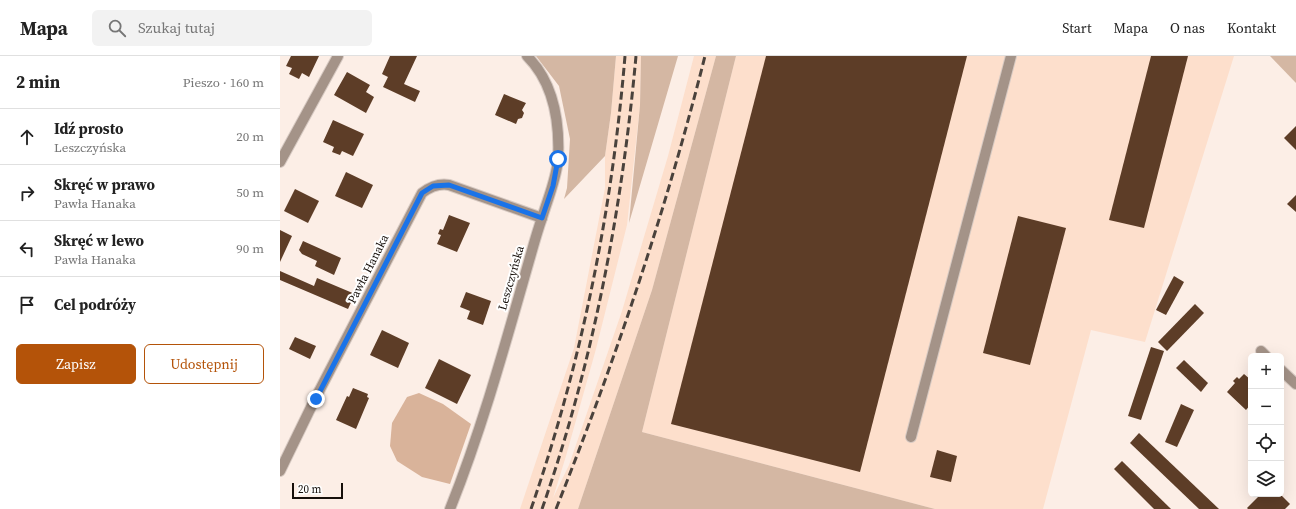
<!DOCTYPE html>
<html lang="pl">
<meta charset="utf-8">
<style>
:root{--surface:#fff;--page:#f2f2f2;--text:#222;--muted:#767676;--line:#e0e0e0;--accent:#b45309}
body{margin:0;font-family:"Source Serif 4",serif;background:var(--page);color:var(--text)}
.controls{position:absolute;right:12px;bottom:12px;display:grid;overflow:hidden;border-radius:6px;box-shadow:0 4px 16px #0002}
.controls button{width:36px;height:36px;display:grid;place-items:center;padding:0;border:0;border-bottom:1px solid var(--line);background:var(--surface);color:var(--text);font:20px sans-serif}
.scale{position:absolute;left:12px;bottom:10px;width:51px;box-sizing:border-box;padding-left:4px;border:2px solid #160f0a;border-top:0;font-size:11px;line-height:14px;white-space:nowrap;color:#160f0a;-webkit-text-stroke:3px #fff;paint-order:stroke}
.stop{position:absolute;width:12px;height:12px;margin:-9px;border:3px solid #1a73e8;border-radius:50%;background:#fff}
.stop.end{background:#1a73e8;border-color:#fff;box-shadow:0 1px 4px #0008}
.list{margin:0;padding:0;list-style:none}
h2{display:flex;justify-content:space-between;align-items:center;height:52px;margin:0;padding:0 16px;font-size:17px}
h2 small{font-size:13px;font-weight:400;color:var(--muted)}
.list li{display:grid;grid-template-columns:26px 1fr auto;gap:12px;align-items:center;box-sizing:border-box;height:56px;padding:0 16px;border-top:1px solid var(--line)}
.list b{display:block;font-size:15px;white-space:nowrap}
.list p{margin:0;font-size:13px;white-space:nowrap;color:var(--muted)}
.list em{font-size:13px;font-style:normal;color:var(--muted)}
.actions{display:flex;gap:8px;padding:12px 16px}
.actions a{flex:1;padding:9px 0;border:1px solid var(--accent);border-radius:6px;text-align:center;font-size:14px;color:var(--accent)}
.actions .main{background:var(--accent);color:#fff}
.icon{flex:none;width:22px;height:22px;fill:none;stroke:currentColor;stroke-width:2;stroke-linecap:round;stroke-linejoin:round}
.map{position:relative;flex:none;width:1016px;height:453px;overflow:hidden}
header{display:flex;align-items:center;gap:24px;box-sizing:border-box;height:56px;padding:0 20px;background:var(--surface);border-bottom:1px solid var(--line)}
header strong{font-size:19px}
nav{display:flex;gap:22px;margin-inline-start:auto;font-size:14px}
.search{width:280px;height:36px;background:var(--page);display:flex;align-items:center;gap:10px;box-sizing:border-box;padding:0 14px;border-radius:6px;color:var(--muted);font-size:15px}
main{display:flex}
aside{flex:1;background:var(--surface)}
.map>svg:first-child{display:block}
.built{fill:#fddfcc}
.green{fill:#d4b7a3}
.forest{fill:#d9b39a}
.building{fill:#5d3d27}
.lines{fill:none;stroke-linecap:round;stroke-linejoin:round}
.lane-casing{stroke:#d7cac3;stroke-width:12}
.street-casing{stroke:#d7cac3;stroke-width:12}
.lane{stroke:#a49388;stroke-width:10}
.street{stroke:#a49388;stroke-width:10}
.rail{stroke:#4a423c;stroke-width:3;stroke-dasharray:8 4;stroke-linecap:butt}
.route{stroke:#1a73e8;stroke-width:5}
.labels{text-anchor:middle;dominant-baseline:central;stroke-width:4;stroke-linejoin:round;paint-order:stroke}
.street-label{font-size:12px;fill:#160f0a;stroke:#fff}
</style>
<header>
<strong>Mapa</strong>
<div class="search"><svg class="icon" aria-label="search" viewBox="0 0 24 24"><circle cx="10" cy="10" r="6"/><path d="M15 15l6 6"/></svg>Szukaj tutaj</div>
<nav><a>Start</a><a>Mapa</a><a>O nas</a><a>Kontakt</a></nav>
</header>
<main>
<aside>
<h2>2 min<small>Pieszo · 160 m</small></h2>
<ul class="list">
<li><svg class="icon" aria-label="ahead" viewBox="0 0 24 24"><path d="M12 20V5M6 11l6-6 6 6"/></svg><div><b>Idź prosto</b><p>Leszczyńska</p></div><em>20 m</em></li>
<li><svg class="icon" aria-label="right" viewBox="0 0 24 24"><path d="M7 20v-9h11M14 6l5 5-5 5"/></svg><div><b>Skręć w prawo</b><p>Pawła Hanaka</p></div><em>50 m</em></li>
<li><svg class="icon" aria-label="left" viewBox="0 0 24 24"><path d="M17 20v-9H6M10 6l-5 5 5 5"/></svg><div><b>Skręć w lewo</b><p>Pawła Hanaka</p></div><em>90 m</em></li>
<li><svg class="icon" aria-label="arrive" viewBox="0 0 24 24"><path d="M6 21V4h12l-3 4 3 4H6"/></svg><div><b>Cel podróży</b></div></li>
</ul>
<div class="actions"><a class="main">Zapisz</a><a>Udostępnij</a></div>
</aside>
<div class="map">
<svg width="1016" height="453" viewBox="0 0 1016 453">
<rect width="100%" height="100%" fill="#fceee6"/>
<g class="built">
<path d="M 336,0 L 361,0 L 360,49 L 347,169 L 316,293 L 286,400 L 273,442 L 289,409 L 342,255 L 388,100 L 414,0 L 436,0 L 372,234 L 298,453 L 240,453 L 294,292 L 325,132 L 325,100 L 331,57 Z"/>
<path d="M 456,0 L 954,0 L 865,286 L 811,274 L 763,453 L 655,453 L 362,376 Z"/>
</g>
<g class="green">
<path d="M 256,0 L 336,0 L 331,57 L 325,100 L 284,143 L 287,132 L 290,83 L 279,30 Z"/>
<path d="M 361,0 L 398,0 L 349,167 L 360,49 Z"/>
<path d="M 436,0 L 456,0 L 362,376 L 655,453 L 298,453 L 372,234 Z"/>
<path d="M 990,0 L 1016,0 L 1016,27 Z"/>
</g>
<path class="forest" d="M 139,337 L 163,348 L 191,368 L 170,428 L 142,421 L 117,405 L 110,390 L 112,367 L 127,341 Z"/>
<g class="building">
<path d="M 11,0 L 39,0 L 29,21 L 22,17 L 19,23 L 9,18 L 12,12 L 6,10 Z"/>
<path d="M 110,0 L 137,0 L 124,28 L 140,35 L 135,46 L 103,31 L 108,21 L 102,18 Z"/>
<path d="M 486,0 L 687,0 L 580,416 L 391,368 Z"/>
<path d="M 871,0 L 908,0 L 864,172 L 829,164 Z"/>
<path d="M 67,16 L 90,29 L 86,36 L 94,41 L 86,57 L 54,39 Z"/>
<path d="M 224,38 L 246,47 L 242,54 L 244,57 L 242,62 L 238,63 L 236,68 L 215,59 Z"/>
<path d="M 53,64 L 84,78 L 73,100 L 62,95 L 60,99 L 52,96 L 54,91 L 43,86 Z"/>
<path d="M 1016,70 L 1016,94 L 1004,82 Z"/>
<path d="M 66,116 L 93,129 L 82,152 L 55,140 Z"/>
<path d="M 15,133 L 39,145 L 28,167 L 4,155 Z"/>
<path d="M 1016,139 L 1016,156 L 1007,148 Z"/>
<path d="M 169,159 L 190,167 L 177,196 L 157,188 L 161,179 L 158,178 L 160,173 L 163,174 Z"/>
<path d="M 738,160 L 786,172 L 750,309 L 703,297 Z"/>
<path d="M 0,174 L 12,180 L 0,206 Z"/>
<path d="M 23,185 L 61,202 L 54,219 L 35,210 L 37,205 L 22,198 L 19,194 Z"/>
<path d="M 0,215 L 34,230 L 37,222 L 75,238 L 68,253 L 0,224 Z"/>
<path d="M 894,220 L 904,226 L 886,259 L 876,254 Z"/>
<path d="M 186,236 L 211,245 L 203,269 L 187,263 L 190,255 L 180,251 Z"/>
<path d="M 915,248 L 924,257 L 887,295 L 878,286 Z"/>
<path d="M 102,274 L 129,287 L 118,312 L 90,299 Z"/>
<path d="M 15,281 L 36,290 L 30,303 L 9,293 Z"/>
<path d="M 871,291 L 884,295 L 861,364 L 848,360 Z"/>
<path d="M 159,303 L 191,319 L 177,348 L 145,332 Z"/>
<path d="M 904,304 L 928,327 L 921,336 L 896,312 Z"/>
<path d="M 964,318 L 971,324 L 971,348 L 966,354 L 947,336 L 955,327 L 953,325 L 957,321 L 959,323 Z"/>
<path d="M 73,332 L 88,338 L 87,341 L 89,342 L 76,373 L 56,364 L 67,340 L 69,341 Z"/>
<path d="M 901,348 L 914,354 L 897,391 L 885,386 Z"/>
<path d="M 859,377 L 939,453 L 919,453 L 850,387 Z"/>
<path d="M 657,394 L 677,400 L 671,426 L 650,421 Z"/>
<path d="M 842,405 L 891,453 L 874,453 L 834,413 Z"/>
<path d="M 981,438 L 1000,438 L 1010,448 L 1005,453 L 968,453 L 967,452 Z"/>
</g>
<g class="lines">
<g class="lane-casing">
<g id="lane">
<path d="M 981,295 L 986,300"/>
<path d="M 1001,314 L 1016,328"/>
<path d="M 631,381 L 731,0"/>
</g>
</g>
<g class="street-casing">
<g id="street">
<path d="M 0,106 L 58,0"/>
<path d="M 0,415 L 35,343 L 142,137 C 150,131 158,127 169,129 L 262,162"/>
<path d="M 170,453 C 202,373 225,289 249,205 C 253,191 257,176 262,162 C 268,142 276,124 278,104 C 280,66 274,27 247,0"/>
</g>
</g>
<use href="#lane" class="lane"/>
<use href="#street" class="street"/>
<g class="rail">
<path d="M 251,453 C 302,305 332,155 345,0"/>
<path d="M 262,453 C 313,307 342,154 356,0"/>
<path d="M 276,453 C 335,305 386,155 425,0"/>
</g>
</g>
<g class="lines">
<path class="route" d="M 36,343 L 142,137 L 153,130 L 169,129 L 262,162 L 273,130 L 278,103"/>
</g>
<g class="labels">
<g class="street-label">
<text transform="translate(88 213) rotate(-63)">Pawła Hanaka</text>
<text transform="translate(231 222) rotate(-74)">Leszczyńska</text>
</g>
</g>
</svg>
<div class="controls">
<button>+</button>
<button>−</button>
<button><svg class="icon" aria-label="locate" viewBox="0 0 24 24"><circle cx="12" cy="12" r="6"/><path d="M12 2v4M12 18v4M2 12h4M18 12h4"/></svg></button>
<button><svg class="icon" aria-label="layers" viewBox="0 0 24 24"><path d="M12 4l9 5-9 5-9-5zM3 14l9 5 9-5"/></svg></button>
</div>
<div class="scale">20 m</div>
<div class="stop" style="left:278px;top:103px"></div>
<div class="stop end" style="left:36px;top:343px"></div>
</div>
</main>
